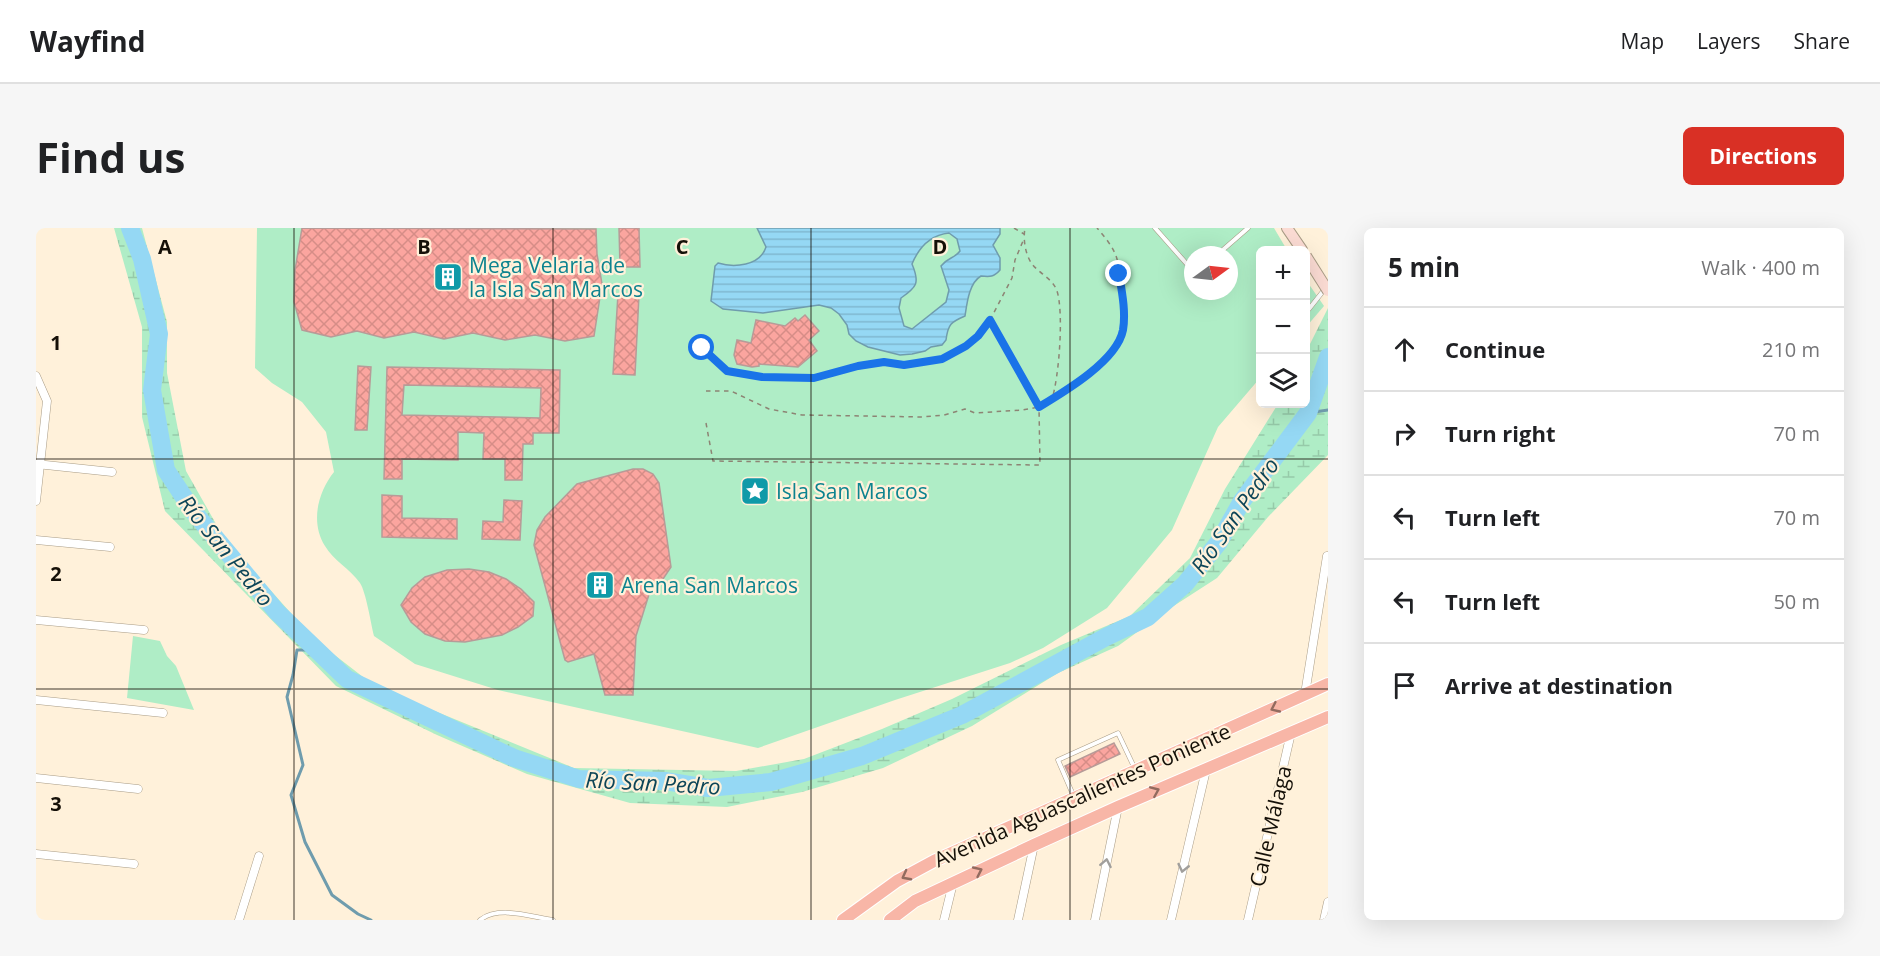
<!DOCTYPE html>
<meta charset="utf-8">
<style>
:root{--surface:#fff;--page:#f6f6f6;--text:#202124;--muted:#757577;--line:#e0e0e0;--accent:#d93025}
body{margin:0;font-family:"Open Sans",sans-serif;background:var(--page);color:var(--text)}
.controls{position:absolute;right:18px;top:18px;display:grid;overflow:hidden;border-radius:9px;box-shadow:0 6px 24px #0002}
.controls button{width:54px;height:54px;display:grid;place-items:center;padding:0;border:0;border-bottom:2px solid var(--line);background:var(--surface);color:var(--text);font:30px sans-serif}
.compass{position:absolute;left:1148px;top:18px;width:54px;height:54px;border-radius:50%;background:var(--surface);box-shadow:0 6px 24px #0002;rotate:75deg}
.stop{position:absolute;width:18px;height:18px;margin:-14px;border:4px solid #1a73e8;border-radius:50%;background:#fff}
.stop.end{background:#1a73e8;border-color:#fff;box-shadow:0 2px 6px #0008}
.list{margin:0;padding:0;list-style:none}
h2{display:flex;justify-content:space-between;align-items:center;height:78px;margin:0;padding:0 24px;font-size:26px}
h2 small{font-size:20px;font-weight:400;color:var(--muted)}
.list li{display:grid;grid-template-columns:39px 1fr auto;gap:18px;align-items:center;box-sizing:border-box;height:84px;padding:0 24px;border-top:2px solid var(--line)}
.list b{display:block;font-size:22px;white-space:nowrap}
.list em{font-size:20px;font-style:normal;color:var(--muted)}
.icon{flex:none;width:33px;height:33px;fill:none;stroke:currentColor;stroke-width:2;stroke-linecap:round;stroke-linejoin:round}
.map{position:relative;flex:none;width:1292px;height:692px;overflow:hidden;border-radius:9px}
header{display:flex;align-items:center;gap:36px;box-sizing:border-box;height:84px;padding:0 30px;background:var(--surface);border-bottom:2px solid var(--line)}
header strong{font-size:28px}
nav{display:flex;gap:33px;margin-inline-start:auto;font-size:21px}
.intro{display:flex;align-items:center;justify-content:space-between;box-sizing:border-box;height:144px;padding:0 36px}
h1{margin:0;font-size:42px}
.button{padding:15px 27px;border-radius:9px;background:var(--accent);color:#fff;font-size:21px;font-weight:700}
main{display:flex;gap:36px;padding:0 36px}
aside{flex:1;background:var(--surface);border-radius:9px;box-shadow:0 6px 24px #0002}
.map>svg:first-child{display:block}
.wetland{fill:url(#wetland-marsh)}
.green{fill:#afedc6;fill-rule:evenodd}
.water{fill:url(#water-rules);stroke:#6f9cad;stroke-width:1.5;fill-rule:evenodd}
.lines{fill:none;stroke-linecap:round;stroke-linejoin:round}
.stream{stroke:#6f9cad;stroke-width:3}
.river{stroke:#95d8f4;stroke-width:18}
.building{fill:url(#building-cross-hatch);stroke:#b79b98;stroke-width:1.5;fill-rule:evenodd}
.lane-casing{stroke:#a99c86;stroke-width:5}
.street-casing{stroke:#a99c86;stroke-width:9}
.secondary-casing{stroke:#a99c86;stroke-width:12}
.primary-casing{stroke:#fff;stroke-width:14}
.path{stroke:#8d8474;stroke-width:1.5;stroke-dasharray:4.5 4.5;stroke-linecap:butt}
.lane{stroke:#fff;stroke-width:4}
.street{stroke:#fff;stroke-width:8}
.secondary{stroke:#fbdbd3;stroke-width:10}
.primary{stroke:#f8b6a7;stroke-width:12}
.secondary-bridge-casing{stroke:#a99c86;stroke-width:12;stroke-linecap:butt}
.secondary-bridge{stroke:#fbdbd3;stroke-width:10}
.oneway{stroke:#926b5f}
.oneway2{stroke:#a19f9c}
.route{stroke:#1a73e8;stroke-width:8}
.grid{fill:none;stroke:#151008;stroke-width:1.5;stroke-opacity:0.55}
.labels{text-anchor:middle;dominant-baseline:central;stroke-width:4.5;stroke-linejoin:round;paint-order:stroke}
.culture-label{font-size:21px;fill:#0d838f;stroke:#fff1da;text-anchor:start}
.street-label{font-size:21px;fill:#151008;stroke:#fff1da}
.water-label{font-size:22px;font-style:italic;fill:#0d4558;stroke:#fff1da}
.grid-label{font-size:20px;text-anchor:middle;font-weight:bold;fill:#151008;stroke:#fff1da;stroke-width:4.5;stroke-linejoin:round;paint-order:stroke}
</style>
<header>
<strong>Wayfind</strong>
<nav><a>Map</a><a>Layers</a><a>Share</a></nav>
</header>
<div class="intro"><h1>Find us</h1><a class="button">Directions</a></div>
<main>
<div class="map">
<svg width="1292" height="692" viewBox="0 0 1292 692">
<defs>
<pattern id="wetland-marsh" width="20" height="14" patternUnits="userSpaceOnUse" patternTransform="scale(1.5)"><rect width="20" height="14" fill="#afedc6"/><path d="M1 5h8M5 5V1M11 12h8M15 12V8" fill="none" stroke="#96caa9"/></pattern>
<pattern id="water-rules" width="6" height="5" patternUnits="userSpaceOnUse" patternTransform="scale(1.5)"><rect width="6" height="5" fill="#95d8f4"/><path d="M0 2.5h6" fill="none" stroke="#80b8d0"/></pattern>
<pattern id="building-cross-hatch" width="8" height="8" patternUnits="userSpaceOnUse" patternTransform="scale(1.5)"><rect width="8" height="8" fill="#fba59f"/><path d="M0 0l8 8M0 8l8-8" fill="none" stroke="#d68d87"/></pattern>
</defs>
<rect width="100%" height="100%" fill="#fff1da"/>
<path class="wetland" d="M 78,0 L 106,0 L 131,94 L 131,145 L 150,243 L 188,310 L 278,411 L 340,459 L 538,540 L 700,543 L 768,531 L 846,501 L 916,471 L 1025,417 L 1094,388 L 1154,330 L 1189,261 L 1242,176 L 1270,176 L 1270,124 L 1292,80 L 1292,227 L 1232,289 L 1181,350 L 1133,381 L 1082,418 L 1022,445 L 936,498 L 847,540 L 766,564 L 691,579 L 594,575 L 491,546 L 401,507 L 300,458 L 129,283 L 106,189 L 106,99 Z"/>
<g class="green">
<path d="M 221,0 L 1238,0 L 1251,22 L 1224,22 L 1224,150 L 1182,199 L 1136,302 L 1071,380 L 1007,420 L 974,435 L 859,472 L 722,520 L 462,462 L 379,436 L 338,408 C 335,396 330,364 324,355 C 314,341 297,332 289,318 C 274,294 282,264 298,244 L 290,204 L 266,174 L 236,155 L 219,140 ZM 1157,27 L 1193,27 L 1193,63 L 1157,63 Z"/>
<path d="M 1270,52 L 1288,78 L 1270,99 Z"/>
<path d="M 97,408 L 124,413 L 131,428 L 140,438 L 158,482 L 91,470 Z"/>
</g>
<path class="water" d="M 721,0 L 964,0 L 964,6 L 957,17 L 964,30 L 964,42 C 958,49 954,49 945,48 C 933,55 931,75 929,88 C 915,94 912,96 910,112 L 906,117 L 895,119 L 889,123 L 876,126 L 864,127 L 832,119 L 820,113 L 813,106 L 811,97 L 803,86 L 795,80 L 783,77 L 727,85 L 687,81 L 675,73 L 679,38 L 682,35 C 698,40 724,38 730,19 ZM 913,5 L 921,11 L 924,23 C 918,31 912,29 905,38 L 913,62 L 910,74 L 876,101 L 868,98 L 863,80 L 865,70 C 881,59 884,55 876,36 C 883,19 895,7 913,5 Z"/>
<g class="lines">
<g class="stream">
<path d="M 1291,131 L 1292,131"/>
<path d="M 1272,185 L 1292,182"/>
<path d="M 281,422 L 261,422 L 257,447 L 251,469 L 267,537 L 255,567 L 269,614 L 296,667 L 322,686 L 335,692"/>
</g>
<path class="river" d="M 94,0 L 106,31 L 123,106 L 116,162 L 130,242 L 157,283 L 241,384 L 311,451 L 478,530 L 543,551 L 629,553 L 672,560 L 735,554 L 826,528 L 926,487 L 1070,409 L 1112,389 L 1149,356 L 1183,314 L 1206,273 L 1272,185 L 1292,129"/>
</g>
<g class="building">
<path d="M 266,0 L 560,1 L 561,26 L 566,56 L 558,108 L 529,113 L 499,107 L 469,112 L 437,105 L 408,111 L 378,104 L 348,110 L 321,103 L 295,109 L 266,102 L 258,74 L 259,42 Z"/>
<path d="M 583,0 L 603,0 L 604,39 L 584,39 Z"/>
<path d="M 582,66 L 603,67 L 599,147 L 577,146 Z"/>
<path d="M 769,87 L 783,103 L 773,112 L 781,123 L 762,139 L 723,136 L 723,138 L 716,139 L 701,136 L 698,127 L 701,112 L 715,115 L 720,92 L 749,98 L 759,90 L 762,93 Z"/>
<path d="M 322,138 L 335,139 L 331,202 L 319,202 Z"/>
<path d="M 351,139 L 524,142 L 523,205 L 497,205 L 497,216 L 487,216 L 486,252 L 469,252 L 469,231 L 447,231 L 448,205 L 422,204 L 422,232 L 366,231 L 366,251 L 348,251 ZM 368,157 L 505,160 L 504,190 L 366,187 Z"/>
<path d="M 597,241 L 607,241 L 617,246 L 623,255 L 635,339 L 625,354 L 615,360 L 600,408 L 597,467 L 569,467 L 558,426 L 532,434 L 529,432 L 498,317 L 501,302 L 509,289 L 541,256 Z"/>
<path d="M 346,267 L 366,268 L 366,290 L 421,291 L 421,311 L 346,309 Z"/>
<path d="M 468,272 L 486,273 L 484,312 L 446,311 L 447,293 L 467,294 Z"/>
<path d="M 433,341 L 453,344 L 470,351 L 485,361 L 498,374 L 497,388 L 482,399 L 466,407 L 429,414 L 409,413 L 389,406 L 375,394 L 365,377 L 376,360 L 389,349 L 411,342 Z"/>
<path d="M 1078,515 L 1084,526 L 1034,549 L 1029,538 Z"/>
</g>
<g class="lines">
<g class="lane-casing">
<g id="lane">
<path d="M 1119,0 L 1157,43"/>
<path d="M 1181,27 L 1212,0"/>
<path d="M 1273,81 L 1288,62"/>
<path d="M 1038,569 L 1022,532 L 1082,505 L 1099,541"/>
<path d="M 444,692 C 463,677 496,689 517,692"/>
</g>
</g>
<g class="street-casing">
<g id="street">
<path d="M 0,148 L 11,173 L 0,273"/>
<path d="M 0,236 L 76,244"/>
<path d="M 0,312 L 74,319"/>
<path d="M 0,392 L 108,402"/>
<path d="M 1269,466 L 1291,328"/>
<path d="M 0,472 L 127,485"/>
<path d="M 0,550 L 102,561"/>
<path d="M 0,626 L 98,636"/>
<path d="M 203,692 L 223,628"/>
<path d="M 908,692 L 917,655"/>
<path d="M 982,692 L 998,617"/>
<path d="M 1059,692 L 1082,579"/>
<path d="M 1135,692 L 1170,542"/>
<path d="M 1212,692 L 1255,505"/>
<path d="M 1288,692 L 1292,674"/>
</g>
</g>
<g class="secondary-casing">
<path id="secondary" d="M 1251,0 L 1266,22"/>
</g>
<g class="primary-casing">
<g id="primary">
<path d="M 807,692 L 861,653 L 898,633 L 1292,456"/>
<path d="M 854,692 L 879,673 L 998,617 L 1082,579 L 1292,489"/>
</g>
</g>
<g class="path">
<path d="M 978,0 L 988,6"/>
<path d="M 666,120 L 691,143 L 726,149 L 778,150 L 822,138 L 848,134 L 868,137 L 906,131 L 930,118 L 942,108 L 954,92 L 976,50 L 979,32 L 987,13"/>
<path d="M 670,163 L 695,163 L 733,181 L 766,187 L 886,189 L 908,187 L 929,181 L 939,185 L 986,182 L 1003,179 L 1016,171 C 1023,149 1028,85 1021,63 C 1017,51 1004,46 996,36 C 989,26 987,11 989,0"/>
<path d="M 1017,171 C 1039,157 1065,140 1081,118 C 1094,100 1086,52 1081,31 C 1078,20 1069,9 1061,0"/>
<path d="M 670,195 L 677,233 L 1004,237 L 1003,179 L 954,92"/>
</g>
<use href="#lane" class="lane"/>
<use href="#street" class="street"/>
<use href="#secondary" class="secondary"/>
<use href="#primary" class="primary"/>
<g class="secondary-bridge-casing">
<path id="secondary-bridge" d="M 1270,28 L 1292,63"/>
</g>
<use href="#secondary-bridge" class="secondary-bridge"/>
</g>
<defs><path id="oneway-chevron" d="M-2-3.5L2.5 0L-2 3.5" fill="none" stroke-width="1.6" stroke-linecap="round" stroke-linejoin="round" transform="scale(1.5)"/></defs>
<g class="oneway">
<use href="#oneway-chevron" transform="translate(1239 480) rotate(155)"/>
<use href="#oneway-chevron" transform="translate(1119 563) rotate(-23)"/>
<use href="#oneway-chevron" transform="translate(942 643) rotate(-25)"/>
<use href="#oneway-chevron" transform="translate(870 648) rotate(152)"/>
</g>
<g class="oneway2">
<use href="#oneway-chevron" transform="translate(1070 635) rotate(-79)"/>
<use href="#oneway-chevron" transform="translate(1147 640) rotate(103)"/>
</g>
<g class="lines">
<path class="route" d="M 666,120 L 691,143 L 726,149 L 778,150 L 822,138 L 848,134 L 868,137 L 906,131 L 930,118 L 942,108 L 954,92 L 1003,179 C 1028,164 1081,133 1087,102 C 1090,84 1086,64 1083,46"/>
</g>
<path class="grid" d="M 258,0 L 258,692M 517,0 L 517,692M 775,0 L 775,692M 1034,0 L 1034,692M 0,231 L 1292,231M 0,461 L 1292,461"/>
<defs>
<g id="building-square" transform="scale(1.5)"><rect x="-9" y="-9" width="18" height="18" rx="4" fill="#0f9aa8" stroke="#fff1da"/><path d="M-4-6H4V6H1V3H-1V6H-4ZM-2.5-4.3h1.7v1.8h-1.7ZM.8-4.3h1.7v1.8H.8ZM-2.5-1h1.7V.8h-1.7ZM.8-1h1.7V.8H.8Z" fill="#fff"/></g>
<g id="sight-square" transform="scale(1.5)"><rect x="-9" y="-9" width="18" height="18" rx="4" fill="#0f9aa8" stroke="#fff1da"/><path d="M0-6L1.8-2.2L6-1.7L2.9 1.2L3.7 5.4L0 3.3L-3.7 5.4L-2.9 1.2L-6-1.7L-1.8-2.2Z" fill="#fff"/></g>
</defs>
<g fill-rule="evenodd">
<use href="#building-square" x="412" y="49"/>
<use href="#sight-square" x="719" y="263"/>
<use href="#building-square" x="564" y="357"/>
</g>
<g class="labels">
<g class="culture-label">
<text x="433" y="37">Mega Velaria de<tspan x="433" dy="24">la Isla San Marcos</tspan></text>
<text x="740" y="263">Isla San Marcos</text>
<text x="585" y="357">Arena San Marcos</text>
</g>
<g class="street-label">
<text transform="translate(1046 567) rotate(-24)">Avenida Aguascalientes Poniente</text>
<text transform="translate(1234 598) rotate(-77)">Calle Málaga</text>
</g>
<g class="water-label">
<text transform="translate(1198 287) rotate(-55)">Río San Pedro</text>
<text transform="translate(191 322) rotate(51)">Río San Pedro</text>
<text transform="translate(617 554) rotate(3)">Río San Pedro</text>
</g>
</g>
<g class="grid-label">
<text x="129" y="26">A</text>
<text x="388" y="26">B</text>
<text x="646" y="26">C</text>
<text x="904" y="26">D</text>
<text x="20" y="122">1</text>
<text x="20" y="353">2</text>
<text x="20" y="583">3</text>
</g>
</svg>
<div class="controls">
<button>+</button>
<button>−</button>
<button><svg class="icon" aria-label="layers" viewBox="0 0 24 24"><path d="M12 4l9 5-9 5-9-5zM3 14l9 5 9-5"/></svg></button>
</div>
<svg class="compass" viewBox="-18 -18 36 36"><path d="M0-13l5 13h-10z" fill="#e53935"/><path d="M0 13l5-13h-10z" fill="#757577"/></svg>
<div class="stop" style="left:666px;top:120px"></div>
<div class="stop end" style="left:1083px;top:46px"></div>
</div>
<aside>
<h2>5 min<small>Walk · 400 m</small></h2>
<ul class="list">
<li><svg class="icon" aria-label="ahead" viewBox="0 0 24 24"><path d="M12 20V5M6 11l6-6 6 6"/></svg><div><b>Continue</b></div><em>210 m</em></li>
<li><svg class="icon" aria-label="right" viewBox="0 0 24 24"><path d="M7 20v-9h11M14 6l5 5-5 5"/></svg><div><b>Turn right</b></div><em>70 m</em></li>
<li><svg class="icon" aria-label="left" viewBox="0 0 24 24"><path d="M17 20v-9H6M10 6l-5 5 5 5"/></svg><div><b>Turn left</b></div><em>70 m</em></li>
<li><svg class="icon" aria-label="left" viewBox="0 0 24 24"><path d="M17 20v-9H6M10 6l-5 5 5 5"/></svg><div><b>Turn left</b></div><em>50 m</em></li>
<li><svg class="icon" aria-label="arrive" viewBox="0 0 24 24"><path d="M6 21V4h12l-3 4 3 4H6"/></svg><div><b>Arrive at destination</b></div></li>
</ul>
</aside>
</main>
